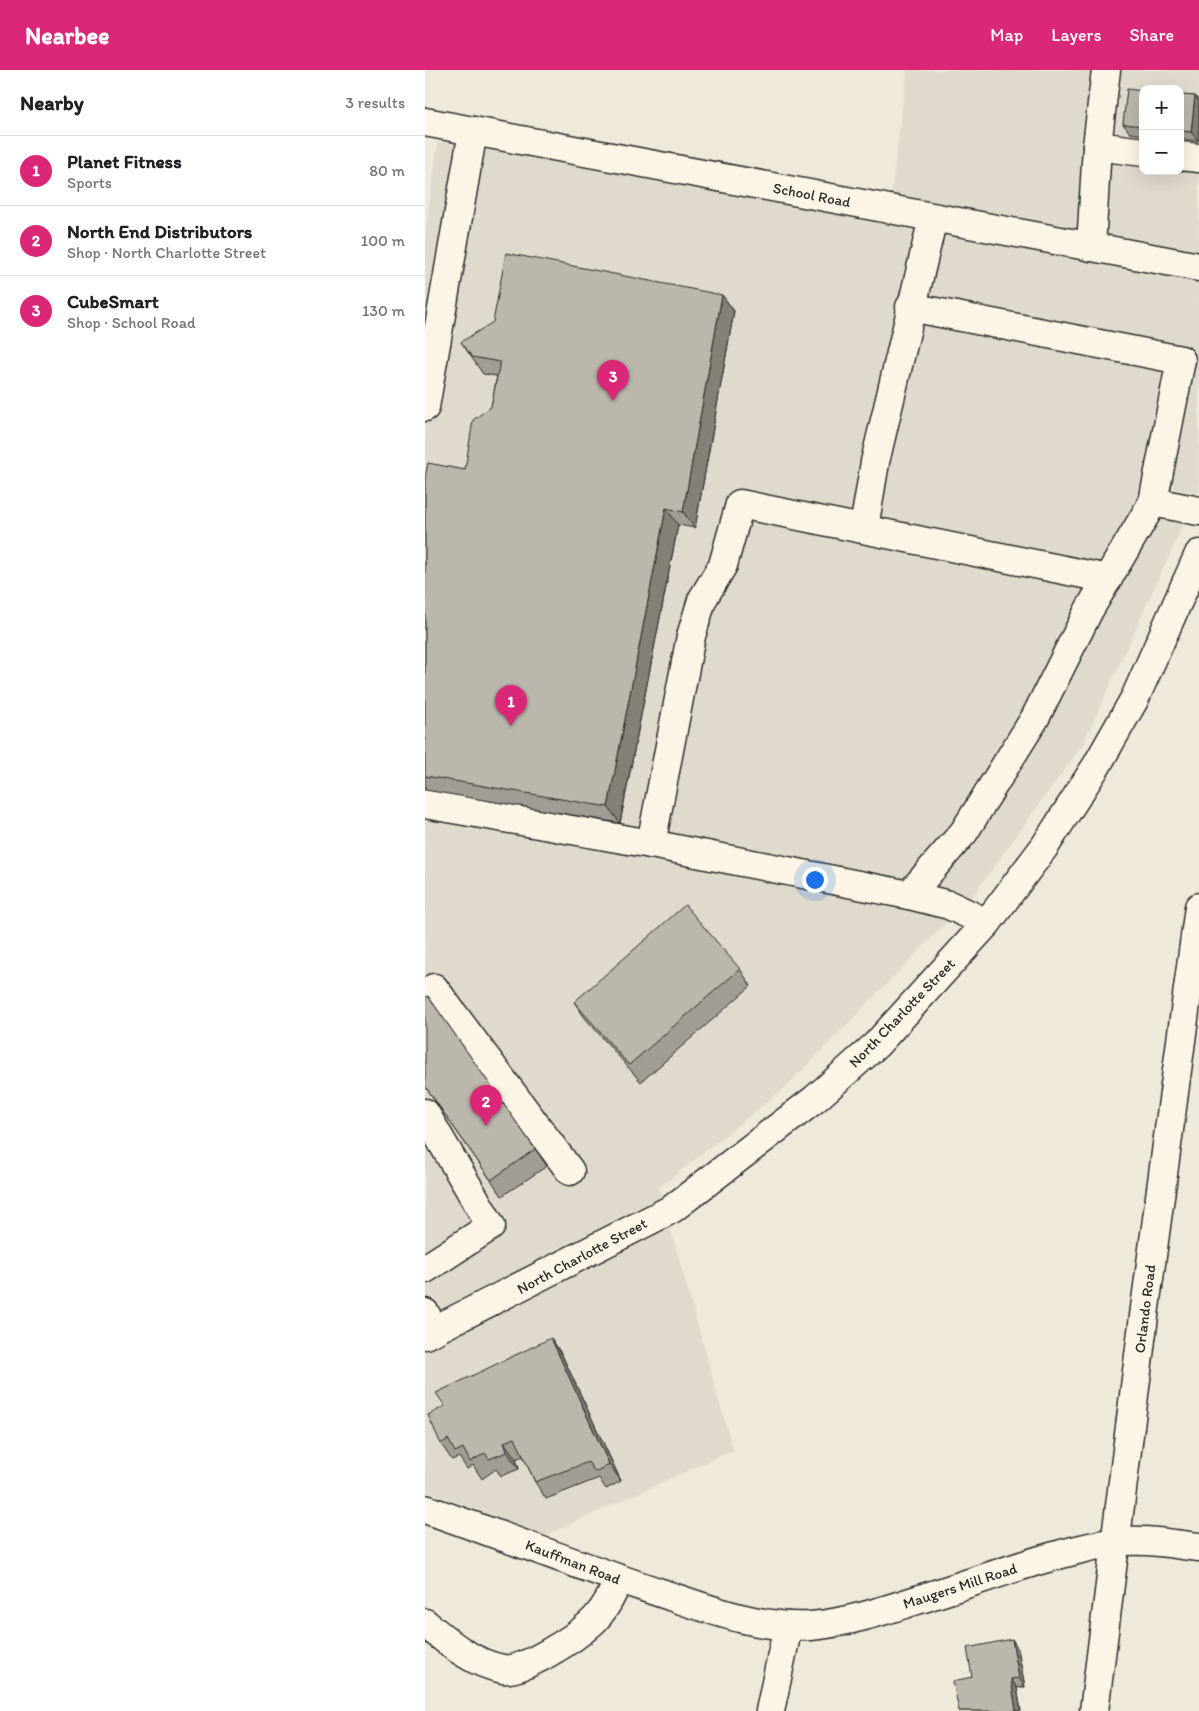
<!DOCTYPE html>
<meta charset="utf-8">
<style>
:root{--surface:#fff;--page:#f6f6f6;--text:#202124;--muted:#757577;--line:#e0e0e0;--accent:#db2777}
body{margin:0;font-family:Itim,sans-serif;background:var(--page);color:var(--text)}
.controls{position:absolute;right:15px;top:15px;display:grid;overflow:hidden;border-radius:10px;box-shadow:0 5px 20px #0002}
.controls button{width:45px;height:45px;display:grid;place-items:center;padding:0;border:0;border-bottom:1px solid var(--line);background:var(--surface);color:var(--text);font:25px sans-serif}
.you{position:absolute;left:389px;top:809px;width:18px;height:18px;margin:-12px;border:4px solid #fff;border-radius:50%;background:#1a73e8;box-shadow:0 0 0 8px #1a73e833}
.badge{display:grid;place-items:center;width:32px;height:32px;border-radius:50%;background:var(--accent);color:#fff;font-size:16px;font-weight:700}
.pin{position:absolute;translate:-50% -41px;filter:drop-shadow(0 1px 2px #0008)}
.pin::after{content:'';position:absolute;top:26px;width:18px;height:15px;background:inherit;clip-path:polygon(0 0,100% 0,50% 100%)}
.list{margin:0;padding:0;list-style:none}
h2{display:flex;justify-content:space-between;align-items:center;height:65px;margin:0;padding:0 20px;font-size:21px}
h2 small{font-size:16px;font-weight:400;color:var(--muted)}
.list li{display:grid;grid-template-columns:32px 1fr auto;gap:15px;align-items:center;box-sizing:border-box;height:70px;padding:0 20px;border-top:1px solid var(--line)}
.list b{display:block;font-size:19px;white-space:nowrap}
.list p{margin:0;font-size:16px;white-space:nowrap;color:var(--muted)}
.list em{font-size:16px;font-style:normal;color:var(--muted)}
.map{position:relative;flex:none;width:774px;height:1641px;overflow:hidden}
header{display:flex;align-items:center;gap:30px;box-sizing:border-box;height:70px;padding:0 25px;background:var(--accent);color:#fff}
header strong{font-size:24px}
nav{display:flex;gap:28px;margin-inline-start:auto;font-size:18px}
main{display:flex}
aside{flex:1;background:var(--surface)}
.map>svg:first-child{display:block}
.built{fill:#e0dacc;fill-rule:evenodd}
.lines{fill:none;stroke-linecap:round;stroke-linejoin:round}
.minor-casing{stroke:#2b2b2b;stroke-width:31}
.major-casing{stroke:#2b2b2b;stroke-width:31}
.minor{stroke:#fcf5e5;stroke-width:28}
.major{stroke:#fcf5e5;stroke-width:28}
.wall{fill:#a29d94;stroke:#2b2b2b}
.shaded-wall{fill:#848078;stroke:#2b2b2b}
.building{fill:#bcb7ac;stroke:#2b2b2b}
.labels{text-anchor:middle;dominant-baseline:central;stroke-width:4;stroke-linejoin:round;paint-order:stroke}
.street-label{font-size:15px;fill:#2b2b2b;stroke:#fcf5e5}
</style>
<header>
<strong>Nearbee</strong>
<nav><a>Map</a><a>Layers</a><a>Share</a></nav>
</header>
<main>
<aside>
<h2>Nearby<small>3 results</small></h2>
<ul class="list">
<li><span class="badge">1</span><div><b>Planet Fitness</b><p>Sports</p></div><em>80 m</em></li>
<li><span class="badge">2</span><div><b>North End Distributors</b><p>Shop · North Charlotte Street</p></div><em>100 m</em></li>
<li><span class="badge">3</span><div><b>CubeSmart</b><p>Shop · School Road</p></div><em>130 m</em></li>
</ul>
</aside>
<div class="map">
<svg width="774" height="1641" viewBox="0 0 774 1641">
<rect width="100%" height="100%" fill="#efe9da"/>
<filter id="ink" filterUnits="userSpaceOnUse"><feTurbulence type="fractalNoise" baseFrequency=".02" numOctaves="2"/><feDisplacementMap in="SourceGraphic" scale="10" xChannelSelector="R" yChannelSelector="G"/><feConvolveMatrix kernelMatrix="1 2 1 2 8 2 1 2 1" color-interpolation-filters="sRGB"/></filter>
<g filter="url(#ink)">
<path class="built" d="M 482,0 L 774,0 L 774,420 L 658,674 L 549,824 L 362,1016 L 234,1118 L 308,1380 L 119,1466 L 0,1421 L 0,165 L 13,72 L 464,139 ZM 718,19 L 755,19 L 755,101 L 718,101 Z"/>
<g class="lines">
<g class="minor-casing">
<g id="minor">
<path d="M 0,52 L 774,197"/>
<path d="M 672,76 L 718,82"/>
<path d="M 755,86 L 774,88"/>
<path d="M 666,177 L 672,76 L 681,0"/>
<path d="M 485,237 L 756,290 L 728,432 L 774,441"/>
<path d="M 0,337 L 48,61"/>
<path d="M 439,458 L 450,392 L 508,148"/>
<path d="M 0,734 L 226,774 L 484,825 L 524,835 L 562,853"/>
<path d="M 226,774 L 266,566 L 277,530 L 298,495 L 315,434 L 683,509"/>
<path d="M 484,825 L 539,762 L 610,648 L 664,540 L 728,432"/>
<path d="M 0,925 L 9,918 L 145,1101"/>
<path d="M 0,1043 L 66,1156 L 0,1199"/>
<path d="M 0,1243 L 9,1261"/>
<path d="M 0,1439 C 79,1466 157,1497 236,1523 C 283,1539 335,1559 386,1556 C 421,1553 458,1541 492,1530 C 557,1510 622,1484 689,1472 C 717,1468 747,1474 774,1477"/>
<path d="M 0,1553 C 24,1573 47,1593 78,1599 C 97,1603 151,1567 165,1554 C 179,1542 187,1525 194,1509"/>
<path d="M 345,1641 L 363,1556"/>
<path d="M 669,1641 L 720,1238 L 774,837"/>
</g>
</g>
<g class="major-casing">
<path id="major" d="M 0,1265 L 247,1139 L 390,1029 L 451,975 L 562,853 L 620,776 L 672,695 L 710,628 L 774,484"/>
</g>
<use href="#minor" class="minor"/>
<use href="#major" class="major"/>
</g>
<g class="wall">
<path d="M 718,21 L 718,65 L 705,63 L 698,54 Z"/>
<path d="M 755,25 L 770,26 L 774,32 L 774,58 L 773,71 L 755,69 Z"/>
<path d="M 297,225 L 309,241 L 270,458 L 253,455 L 195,753 L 0,720 L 0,407 L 40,400 L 66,337 L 72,306 L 58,304 L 36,272 Z"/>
<path d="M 315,899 L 326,916 L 216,1012 L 160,948 L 149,932 Z"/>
<path d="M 3,926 L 122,1096 L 77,1126 L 0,1016 Z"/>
<path d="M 126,1268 L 137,1285 L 196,1411 L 181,1419 L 174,1408 L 121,1429 L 110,1412 L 98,1386 L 91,1389 L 94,1399 L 76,1406 L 71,1399 L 57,1409 L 48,1395 L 42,1399 L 34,1387 L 27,1390 L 16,1374 L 20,1336 Z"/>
<path d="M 587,1569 L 593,1579 L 600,1617 L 592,1618 L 596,1641 L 534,1641 L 547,1607 Z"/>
</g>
<g class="shaded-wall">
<path d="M 770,26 L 774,32 L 774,58 L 773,71 L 766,62 Z"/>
<path d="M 297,225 L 309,241 L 270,458 L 258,442 Z"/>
<path d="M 241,438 L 253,455 L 195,753 L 183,737 Z"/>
<path d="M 126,1268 L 137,1285 L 196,1411 L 184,1394 Z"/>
<path d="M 79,1372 L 91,1389 L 94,1399 L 82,1382 Z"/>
<path d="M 587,1569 L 593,1579 L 600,1617 L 594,1608 Z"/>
<path d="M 586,1609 L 592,1618 L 596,1641 L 591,1641 Z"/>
</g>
<g class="building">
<path d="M 702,19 L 718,21 L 718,56 L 698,54 Z"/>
<path d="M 755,25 L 770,26 L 766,62 L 755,61 Z"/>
<path d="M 81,183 L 297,225 L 258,442 L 241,438 L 183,737 L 0,706 L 0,407 L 3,393 L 40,400 L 48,350 L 66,337 L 75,292 L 47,287 L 36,272 L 68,252 Z"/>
<path d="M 260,835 L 315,899 L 204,995 L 149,932 Z"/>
<path d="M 3,926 L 110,1079 L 66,1110 L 0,1016 L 0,928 Z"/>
<path d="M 126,1268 L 184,1394 L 170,1402 L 163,1392 L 110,1412 L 90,1368 L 79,1372 L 82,1382 L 64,1389 L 60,1383 L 45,1392 L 38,1378 L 30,1382 L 23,1369 L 16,1374 L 3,1345 L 20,1336 L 11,1323 Z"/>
<path d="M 587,1569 L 594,1608 L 586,1609 L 591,1641 L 534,1641 L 528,1611 L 547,1607 L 542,1578 Z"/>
</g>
</g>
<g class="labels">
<g class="street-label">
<text transform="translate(387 125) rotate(11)">School Road</text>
<text transform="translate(477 943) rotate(-46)">North Charlotte Street</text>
<text transform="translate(157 1186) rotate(-28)">North Charlotte Street</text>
<text transform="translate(720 1239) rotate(-83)">Orlando Road</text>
<text transform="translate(148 1492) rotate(21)">Kauffman Road</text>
<text transform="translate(535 1516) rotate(-18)">Maugers Mill Road</text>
</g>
</g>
</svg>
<div class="controls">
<button>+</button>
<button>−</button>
</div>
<div class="you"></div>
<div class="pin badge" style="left:86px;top:656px">1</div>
<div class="pin badge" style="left:61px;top:1056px">2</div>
<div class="pin badge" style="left:188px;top:331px">3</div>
</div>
</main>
